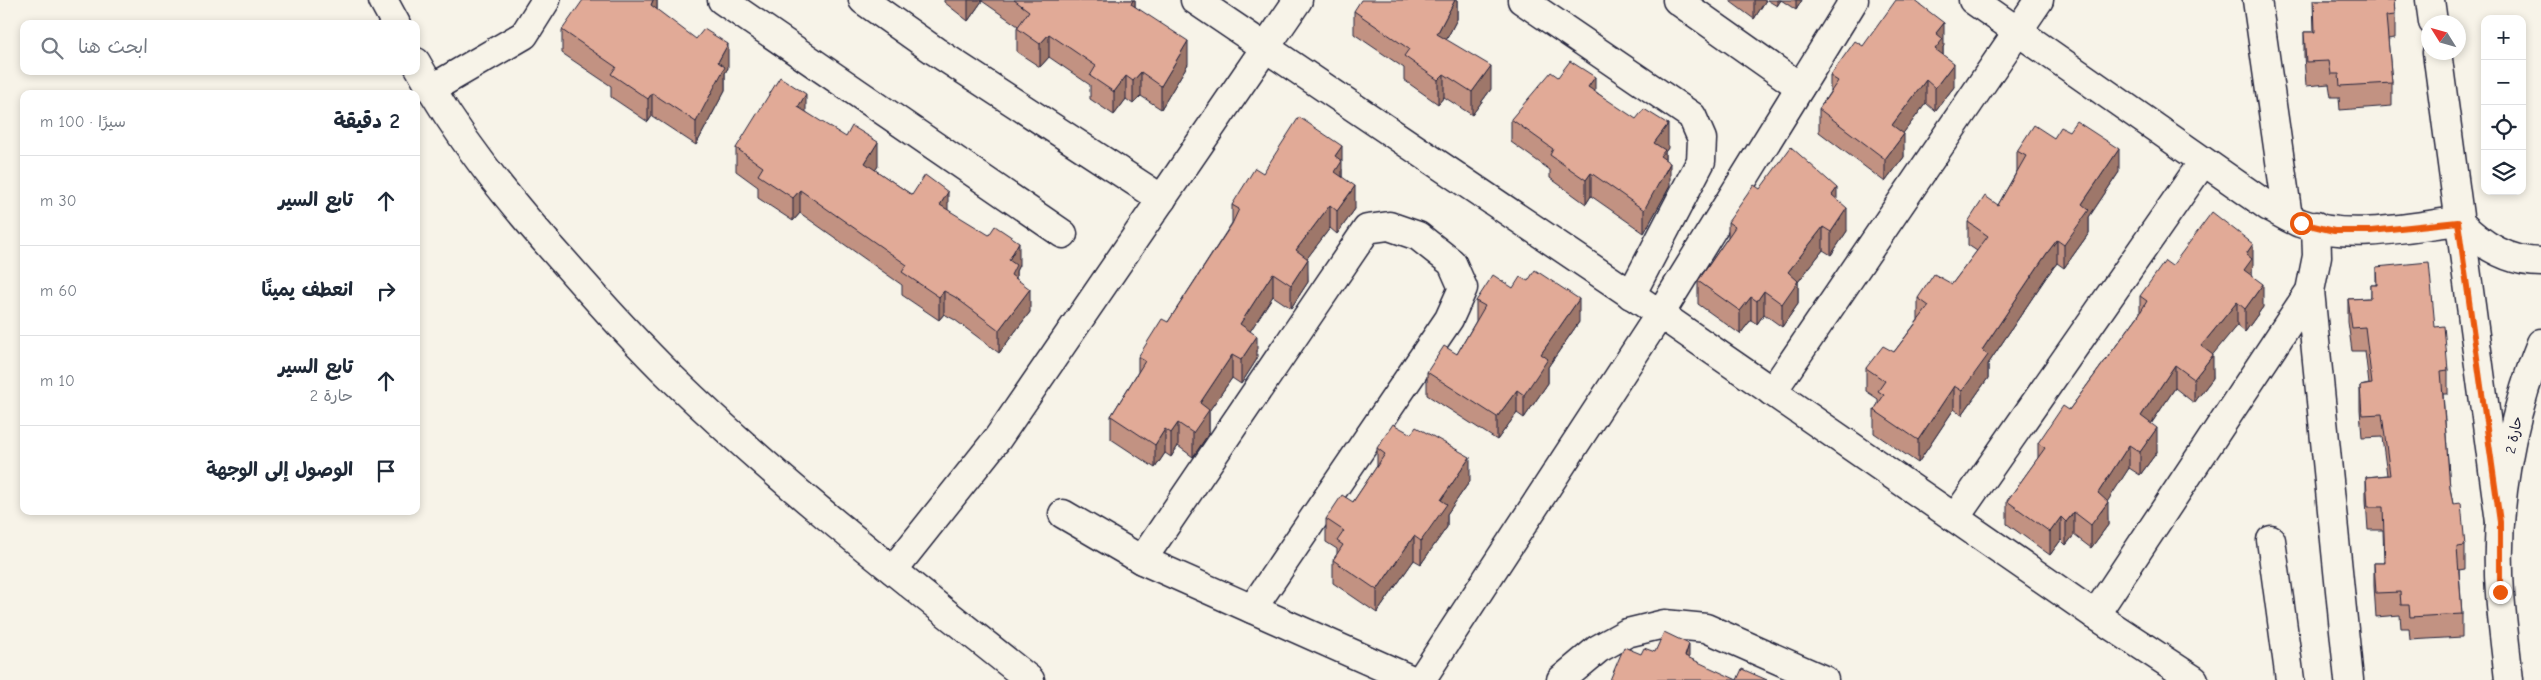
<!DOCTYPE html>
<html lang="ar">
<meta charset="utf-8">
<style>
:root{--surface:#fff;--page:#f6f6f7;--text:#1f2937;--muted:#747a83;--line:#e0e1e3}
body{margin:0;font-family:"Comic Neue","Playpen Sans Arabic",sans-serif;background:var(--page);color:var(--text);direction:rtl}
.controls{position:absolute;right:15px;top:15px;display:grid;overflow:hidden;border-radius:10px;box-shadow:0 2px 8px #0003}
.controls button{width:45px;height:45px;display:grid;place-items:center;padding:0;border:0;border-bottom:1px solid var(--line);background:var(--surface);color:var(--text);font:25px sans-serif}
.compass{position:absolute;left:2421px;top:15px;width:45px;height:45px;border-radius:50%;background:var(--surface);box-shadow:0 2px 8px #0003;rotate:307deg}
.stop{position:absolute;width:15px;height:15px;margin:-11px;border:4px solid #ea580c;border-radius:50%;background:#fff}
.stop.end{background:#ea580c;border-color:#fff;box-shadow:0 1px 5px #0008}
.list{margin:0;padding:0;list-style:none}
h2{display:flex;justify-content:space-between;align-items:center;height:65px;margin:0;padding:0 20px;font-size:21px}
h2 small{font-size:16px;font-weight:400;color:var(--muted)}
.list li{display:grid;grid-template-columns:32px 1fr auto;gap:15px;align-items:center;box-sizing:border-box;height:90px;padding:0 20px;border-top:1px solid var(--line)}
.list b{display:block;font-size:19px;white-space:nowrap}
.list p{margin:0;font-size:16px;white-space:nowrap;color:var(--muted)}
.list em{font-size:16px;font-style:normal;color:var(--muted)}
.icon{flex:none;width:28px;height:28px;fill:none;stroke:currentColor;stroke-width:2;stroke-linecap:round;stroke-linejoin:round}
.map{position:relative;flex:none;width:2541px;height:680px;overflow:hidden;direction:ltr}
.search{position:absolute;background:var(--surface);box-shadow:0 2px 8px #0003;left:20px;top:20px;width:400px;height:55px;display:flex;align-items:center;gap:12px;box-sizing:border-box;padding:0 18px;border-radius:10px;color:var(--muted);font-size:19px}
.panel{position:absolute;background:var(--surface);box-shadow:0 2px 8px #0003;left:20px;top:90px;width:400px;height:425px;border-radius:10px;direction:rtl}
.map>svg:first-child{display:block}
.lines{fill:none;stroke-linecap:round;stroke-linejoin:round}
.minor-casing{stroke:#22223b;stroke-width:31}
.minor{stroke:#f7f3e8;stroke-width:28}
.wall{fill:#c29282;stroke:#22223b}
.shaded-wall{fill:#9e776a;stroke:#22223b}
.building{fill:#e1aa97;stroke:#22223b}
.route{stroke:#ea580c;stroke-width:6}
.labels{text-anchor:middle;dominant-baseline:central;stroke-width:4.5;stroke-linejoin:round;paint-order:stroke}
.street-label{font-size:14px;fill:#22223b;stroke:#f7f3e8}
</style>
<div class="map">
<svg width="2541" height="680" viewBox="0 0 2541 680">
<rect width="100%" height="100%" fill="#f7f3e8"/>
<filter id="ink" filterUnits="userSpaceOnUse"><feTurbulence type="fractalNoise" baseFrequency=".02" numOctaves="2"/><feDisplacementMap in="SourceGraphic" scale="10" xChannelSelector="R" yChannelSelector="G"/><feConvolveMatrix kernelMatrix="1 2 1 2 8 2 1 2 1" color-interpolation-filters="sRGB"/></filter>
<g filter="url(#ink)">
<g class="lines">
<g class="minor-casing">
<g id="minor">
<path d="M 383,0 L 396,24"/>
<path d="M 722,0 L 1063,234"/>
<path d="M 863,0 L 935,51 L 1162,199"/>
<path d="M 1195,0 L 1660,314 L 2095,615 L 2310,291 L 2317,256 L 2316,226"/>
<path d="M 1522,0 L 1692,116 L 1702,139 L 1701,161 L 1631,295"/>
<path d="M 1677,0 L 1800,87"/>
<path d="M 1973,0 L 2269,207 C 2279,212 2290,219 2300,223 C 2349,241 2408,227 2458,221 C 2480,244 2508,262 2541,262"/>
<path d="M 2257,0 L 2288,217"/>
<path d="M 2430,0 L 2433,22"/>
<path d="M 2437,52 L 2500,522"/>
<path d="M 416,62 C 456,136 509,201 565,263 C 600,303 635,342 673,379 C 784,487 909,583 1030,680"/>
<path d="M 431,89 L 524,35 L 546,0"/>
<path d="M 2310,291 L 2349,680"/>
<path d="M 1772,392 L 2039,0"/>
<path d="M 1063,514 L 1142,560 L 1412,680"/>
<path d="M 1955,518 L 2203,162"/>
<path d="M 2271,540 L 2290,680"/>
<path d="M 1142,560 L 1367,229 L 1389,226 L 1418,236 L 1452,263 L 1463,288 L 1449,319 L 1252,609"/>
<path d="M 893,570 L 998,438 L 1298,0"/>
<path d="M 2095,615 L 2194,680"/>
<path d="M 1421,680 L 1660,314 L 1854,0"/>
<path d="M 1561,680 L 1598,649 L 1627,633 L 1664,624 L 1706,628 L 1824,680"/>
<path d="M 2509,680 C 2506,651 2502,622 2500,593 C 2494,510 2510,420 2541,343"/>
</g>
</g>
<use href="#minor" class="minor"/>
</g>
<g class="wall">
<path d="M 657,0 L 657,10 L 728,68 L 725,73 L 725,90 L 696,145 L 652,116 L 648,122 L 611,97 L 611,86 L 562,53 L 562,30 Z"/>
<path d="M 944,0 L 1135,0 L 1135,6 L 1188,64 L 1161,109 L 1141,96 L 1133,104 L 1126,99 L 1114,115 L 1090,99 L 1090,85 L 1049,57 L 1040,67 L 1017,52 L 1017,28 L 1018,26 L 982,1 L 968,21 L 944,2 Z"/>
<path d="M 1457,0 L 1457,19 L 1446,40 L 1491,89 L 1472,115 L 1444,97 L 1438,104 L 1404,80 L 1404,68 L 1354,34 L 1354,11 Z"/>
<path d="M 1731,0 L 1766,0 L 1754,19 L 1731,2 Z"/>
<path d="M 1767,0 L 1802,0 L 1796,10 L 1781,0 L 1777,6 Z"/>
<path d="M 2313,0 L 2394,0 L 2395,15 L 2395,38 L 2388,39 L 2392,83 L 2392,106 L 2340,110 L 2339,97 L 2331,97 L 2329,84 L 2306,86 L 2304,55 L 2304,32 L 2314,32 Z"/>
<path d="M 1863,46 L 1944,46 L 1943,47 L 1943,55 L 1954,87 L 1935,111 L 1926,103 L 1903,133 L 1904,157 L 1885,182 L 1819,132 L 1819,109 L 1830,92 L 1830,76 Z"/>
<path d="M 1558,77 L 1595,91 L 1668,148 L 1665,152 L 1665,159 L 1670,186 L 1644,233 L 1591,196 L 1586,204 L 1550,178 L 1550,170 L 1511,142 L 1511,119 Z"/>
<path d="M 806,112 L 878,166 L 875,170 L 912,195 L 948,210 L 1019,265 L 1016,271 L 1016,279 L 1030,312 L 999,353 L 955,320 L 944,314 L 939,320 L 902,295 L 902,285 L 800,213 L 793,221 L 758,198 L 758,187 L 736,171 L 736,148 Z"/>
<path d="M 2054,138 L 2119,172 L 2089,217 L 2089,233 L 2064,268 L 2057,263 L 2047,276 L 1988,364 L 1988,378 L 1962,415 L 1954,409 L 1918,463 L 1874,433 L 1874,410 L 1878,404 L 1878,399 L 1866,391 L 1866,368 L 1894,352 L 1918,320 L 1918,298 L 1952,284 L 1977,251 L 1968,245 L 1968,222 L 1998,205 L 2017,171 L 2017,151 Z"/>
<path d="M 1342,169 L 1342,177 L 1355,209 L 1337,234 L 1330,228 L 1307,258 L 1308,282 L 1291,308 L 1273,296 L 1250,331 L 1257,359 L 1241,384 L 1232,378 L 1209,411 L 1209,433 L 1193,457 L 1178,446 L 1171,457 L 1165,453 L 1155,468 L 1111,439 L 1111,416 L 1138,372 L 1138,357 L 1168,322 L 1232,223 L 1232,205 L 1263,173 Z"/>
<path d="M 1760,189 L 1837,199 L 1847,231 L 1831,255 L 1823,250 L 1798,282 L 1798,304 L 1782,327 L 1764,314 L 1757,324 L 1751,320 L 1740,334 L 1698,304 L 1698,281 L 1728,237 L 1728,222 Z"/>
<path d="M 2253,267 L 2252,268 L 2252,275 L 2263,307 L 2245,332 L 2237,325 L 2212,354 L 2213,378 L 2194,403 L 2175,388 L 2151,424 L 2157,452 L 2140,475 L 2129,468 L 2107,501 L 2108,525 L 2091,548 L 2074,535 L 2066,545 L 2061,540 L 2050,555 L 2007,524 L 2007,501 L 2038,458 L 2038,443 L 2069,410 L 2140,313 L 2140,296 Z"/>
<path d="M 2376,267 L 2435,327 L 2448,370 L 2448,394 L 2443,394 L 2450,488 L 2453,504 L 2465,546 L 2465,569 L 2459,570 L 2462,614 L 2462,637 L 2410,640 L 2409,628 L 2401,628 L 2400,615 L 2376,617 L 2374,586 L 2374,563 L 2384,563 L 2383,530 L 2368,530 L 2366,500 L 2366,477 L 2387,475 L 2382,437 L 2362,438 L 2360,409 L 2360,386 L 2369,384 L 2365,351 L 2352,351 L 2348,322 L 2348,299 L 2371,298 L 2371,285 L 2376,285 Z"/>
<path d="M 1513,288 L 1579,322 L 1548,367 L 1548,383 L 1524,418 L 1517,413 L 1497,440 L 1427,395 L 1427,372 L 1457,354 L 1476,321 L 1476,301 Z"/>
<path d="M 1377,448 L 1470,481 L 1447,514 L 1447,527 L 1421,564 L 1414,560 L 1377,613 L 1333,583 L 1333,560 L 1337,554 L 1337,549 L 1326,542 L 1326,519 L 1353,502 L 1377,466 Z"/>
</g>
<g class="shaded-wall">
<path d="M 653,0 L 657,0 L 657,17 L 651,5 Z"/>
<path d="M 968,0 L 982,0 L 982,1 L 968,21 Z"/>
<path d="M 1133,0 L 1135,0 L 1135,21 L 1131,4 Z"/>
<path d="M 1455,0 L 1457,0 L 1457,19 L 1437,58 L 1437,34 Z"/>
<path d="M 1754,0 L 1766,0 L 1754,19 Z"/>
<path d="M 1777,0 L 1781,0 L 1777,6 Z"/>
<path d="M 1796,0 L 1802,0 L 1796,10 Z"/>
<path d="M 1944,23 L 1944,46 L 1943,47 L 1943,62 L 1935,49 L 1936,33 Z"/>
<path d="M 1049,34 L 1049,57 L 1040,67 L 1040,44 Z"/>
<path d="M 1188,41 L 1188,64 L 1161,109 L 1161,86 Z"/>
<path d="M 728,44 L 728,68 L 725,73 L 725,90 L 696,145 L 696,122 L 718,62 Z"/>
<path d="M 1954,63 L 1954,87 L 1935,111 L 1935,88 Z"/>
<path d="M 1491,66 L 1491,89 L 1472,115 L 1472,92 Z"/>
<path d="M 1141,72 L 1141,96 L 1133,104 L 1133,81 Z"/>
<path d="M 1444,74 L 1444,97 L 1438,104 L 1438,80 Z"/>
<path d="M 1126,76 L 1126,99 L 1114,115 L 1114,92 Z"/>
<path d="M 1595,77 L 1595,100 L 1588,87 Z"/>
<path d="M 1926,80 L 1926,103 L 1892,148 L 1892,125 Z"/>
<path d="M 652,93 L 652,116 L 648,122 L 648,99 Z"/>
<path d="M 806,94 L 806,117 L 798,107 Z"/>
<path d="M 1668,124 L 1668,148 L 1665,152 L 1665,173 L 1670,163 L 1670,186 L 1644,233 L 1644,210 L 1654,143 Z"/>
<path d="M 1904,134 L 1904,157 L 1885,182 L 1885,159 Z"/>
<path d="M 878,142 L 878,166 L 865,186 L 865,163 Z"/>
<path d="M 1342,146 L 1342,185 L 1335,195 L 1335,156 Z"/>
<path d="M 2119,149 L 2119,172 L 2089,217 L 2089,233 L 2064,268 L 2064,245 L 2082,204 Z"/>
<path d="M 1591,173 L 1591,196 L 1586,204 L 1586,180 Z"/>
<path d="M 1355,186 L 1355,209 L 1337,234 L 1337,211 Z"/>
<path d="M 1837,188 L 1837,211 L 1832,195 Z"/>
<path d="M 800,190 L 800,213 L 793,221 L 793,198 Z"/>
<path d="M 948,192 L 948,216 L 940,205 Z"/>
<path d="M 1330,205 L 1330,228 L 1296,273 L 1296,250 Z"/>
<path d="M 1847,208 L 1847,231 L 1831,255 L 1831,232 Z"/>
<path d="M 1823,227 L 1823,250 L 1798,282 L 1798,304 L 1782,327 L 1782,304 L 1788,272 Z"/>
<path d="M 2057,240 L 2057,263 L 2047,276 L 1988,364 L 1988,378 L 1962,415 L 1962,391 L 1982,350 L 2047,253 Z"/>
<path d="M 1019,242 L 1019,265 L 1016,271 L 1016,288 L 1011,280 L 1009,260 Z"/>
<path d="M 2253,244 L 2253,267 L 2252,268 L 2252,282 L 2244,270 L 2246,254 Z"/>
<path d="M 1308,259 L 1308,282 L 1291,308 L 1291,285 Z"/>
<path d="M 1273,273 L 1273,296 L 1240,347 L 1240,324 Z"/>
<path d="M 2263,284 L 2263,307 L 2245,332 L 2245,309 Z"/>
<path d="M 1030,289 L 1030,312 L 999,353 L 999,330 Z"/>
<path d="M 944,291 L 944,314 L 939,320 L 939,297 Z"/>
<path d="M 1764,291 L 1764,314 L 1757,324 L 1757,301 Z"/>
<path d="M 1751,297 L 1751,320 L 1740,334 L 1740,311 Z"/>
<path d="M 1579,299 L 1579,322 L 1548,367 L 1548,383 L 1524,418 L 1524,395 L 1541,354 Z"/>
<path d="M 2237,302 L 2237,325 L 2201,369 L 2201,346 Z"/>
<path d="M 1257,336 L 1257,359 L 1241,384 L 1241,360 Z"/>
<path d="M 1232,355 L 1232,378 L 1209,411 L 1209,433 L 1193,457 L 1193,433 L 1200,403 Z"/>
<path d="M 2213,355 L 2213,378 L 2194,403 L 2194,379 Z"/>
<path d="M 2175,365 L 2175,388 L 2141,439 L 2141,416 Z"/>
<path d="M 1954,386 L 1954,409 L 1918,463 L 1918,440 Z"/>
<path d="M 1517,390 L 1517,413 L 1497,440 L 1497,417 Z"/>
<path d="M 1178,423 L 1178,446 L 1171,457 L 1171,433 Z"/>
<path d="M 2157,428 L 2157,452 L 2140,475 L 2140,452 Z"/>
<path d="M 1165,429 L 1165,453 L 1155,468 L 1155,445 Z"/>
<path d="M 2129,445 L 2129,468 L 2100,513 L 2108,502 L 2108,525 L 2091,548 L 2091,525 L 2098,493 Z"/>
<path d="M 1470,457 L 1470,481 L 1447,514 L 1447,527 L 1421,564 L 1421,541 L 1441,500 Z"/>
<path d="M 2074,512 L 2074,535 L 2066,545 L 2066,522 Z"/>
<path d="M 2061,517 L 2061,540 L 2050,555 L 2050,532 Z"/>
<path d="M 1414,536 L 1414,560 L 1377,613 L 1377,590 Z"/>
<path d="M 1689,644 L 1689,667 L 1685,656 Z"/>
</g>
<g class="building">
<path d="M 583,0 L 653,0 L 651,5 L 696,39 L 704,29 L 728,44 L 718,62 L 725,67 L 696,122 L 652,93 L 648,99 L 611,74 L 616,67 L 562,30 Z"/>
<path d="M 1014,0 L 1133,0 L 1131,4 L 1188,41 L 1161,86 L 1141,72 L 1133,81 L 1126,76 L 1114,92 L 1090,76 L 1096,66 L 1049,34 L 1040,44 L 1017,28 L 1029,11 Z"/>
<path d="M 1361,0 L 1455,0 L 1437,34 L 1491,66 L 1472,92 L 1444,74 L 1438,80 L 1404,56 L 1409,49 L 1354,11 Z"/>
<path d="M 1896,0 L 1914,0 L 1944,23 L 1936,33 L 1943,39 L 1935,49 L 1954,63 L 1935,88 L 1926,80 L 1892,125 L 1904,134 L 1885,159 L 1819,109 L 1838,81 L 1830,76 L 1855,41 L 1863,46 Z"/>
<path d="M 2314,0 L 2394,0 L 2395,15 L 2386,16 L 2392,83 L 2340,86 L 2339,74 L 2331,74 L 2329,61 L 2306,62 L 2304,32 L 2315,32 Z"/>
<path d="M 1570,61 L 1595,77 L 1588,87 L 1636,119 L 1644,109 L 1668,124 L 1654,143 L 1665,150 L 1660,156 L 1670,163 L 1644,210 L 1591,173 L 1586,180 L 1550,155 L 1553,149 L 1511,119 L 1551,72 L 1558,77 Z"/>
<path d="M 780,77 L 806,94 L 798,107 L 846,137 L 852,126 L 878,142 L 865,163 L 912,195 L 925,175 L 948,192 L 940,205 L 989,235 L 995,226 L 1019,242 L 1009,260 L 1016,265 L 1011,275 L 1030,289 L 999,330 L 955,297 L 944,291 L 939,297 L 902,272 L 907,265 L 800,190 L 793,198 L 758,175 L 763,167 L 736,148 Z"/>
<path d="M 1299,117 L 1342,146 L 1335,156 L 1342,161 L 1335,172 L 1355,186 L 1337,211 L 1330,205 L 1296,250 L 1308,259 L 1291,285 L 1273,273 L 1240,324 L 1257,336 L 1241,360 L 1232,355 L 1200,403 L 1209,410 L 1193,433 L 1178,423 L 1171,433 L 1165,429 L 1155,445 L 1111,416 L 1145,361 L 1138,357 L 1162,319 L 1168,322 L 1232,224 L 1239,209 L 1232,205 L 1255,168 L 1263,173 Z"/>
<path d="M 2076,121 L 2119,149 L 2082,204 L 2089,210 L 2064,245 L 2057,240 L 2047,253 L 1982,350 L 1988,355 L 1962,391 L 1954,386 L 1918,440 L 1874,410 L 1884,395 L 1878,391 L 1885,381 L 1866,368 L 1883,346 L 1894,352 L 1929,306 L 1918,298 L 1934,274 L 1952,284 L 1988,236 L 1968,222 L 1985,196 L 1998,205 L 2026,156 L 2017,151 L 2034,125 L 2054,138 L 2061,127 L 2069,131 Z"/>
<path d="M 1791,147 L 1837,188 L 1832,195 L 1847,208 L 1831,232 L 1823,227 L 1788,272 L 1798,281 L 1782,304 L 1764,291 L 1757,301 L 1751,297 L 1740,311 L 1698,281 L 1735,227 L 1728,222 L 1754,185 L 1760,189 Z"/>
<path d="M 2212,212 L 2253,244 L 2246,254 L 2252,259 L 2244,270 L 2263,284 L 2245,309 L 2237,302 L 2201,346 L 2213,355 L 2194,379 L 2175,365 L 2141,416 L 2157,428 L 2140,452 L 2129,445 L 2098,493 L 2108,502 L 2091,525 L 2074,512 L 2066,522 L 2061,517 L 2050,532 L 2007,501 L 2045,448 L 2038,443 L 2063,406 L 2069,410 L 2138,316 L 2147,301 L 2140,296 L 2165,261 L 2172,266 Z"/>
<path d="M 2429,262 L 2435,327 L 2444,326 L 2448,370 L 2441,371 L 2450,488 L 2453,504 L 2461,503 L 2465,546 L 2457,547 L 2462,614 L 2410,617 L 2409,605 L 2401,605 L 2400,592 L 2376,593 L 2374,563 L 2385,563 L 2383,507 L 2368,507 L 2366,477 L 2390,475 L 2382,414 L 2362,415 L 2360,386 L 2372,384 L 2365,327 L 2352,328 L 2348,299 L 2371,298 L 2371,285 L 2377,285 L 2376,267 Z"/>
<path d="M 1535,270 L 1579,299 L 1541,354 L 1548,359 L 1524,395 L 1517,390 L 1497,417 L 1427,372 L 1444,346 L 1457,354 L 1485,306 L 1476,301 L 1493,275 L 1513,288 L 1520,277 L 1528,281 Z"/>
<path d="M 1393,424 L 1411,434 L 1416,427 L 1470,457 L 1441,500 L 1447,504 L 1421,541 L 1414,536 L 1377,590 L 1333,560 L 1343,545 L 1337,541 L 1344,531 L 1326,519 L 1342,495 L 1353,502 L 1385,454 L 1377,448 Z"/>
<path d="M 1664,632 L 1689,644 L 1685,656 L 1737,680 L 1742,669 L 1767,680 L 1610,680 L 1624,647 L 1641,654 L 1644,648 L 1655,652 Z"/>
</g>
</g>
<g class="lines" filter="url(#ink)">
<path class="route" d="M 2301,223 L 2334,231 L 2371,231 L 2458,222 L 2500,522 L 2500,592"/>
</g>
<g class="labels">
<g class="street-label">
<text transform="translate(2514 435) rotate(-78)">حارة 2</text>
</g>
</g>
</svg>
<div class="controls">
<button>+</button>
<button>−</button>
<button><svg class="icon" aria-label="locate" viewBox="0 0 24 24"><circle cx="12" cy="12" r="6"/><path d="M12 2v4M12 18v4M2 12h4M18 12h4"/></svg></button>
<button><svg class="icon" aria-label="layers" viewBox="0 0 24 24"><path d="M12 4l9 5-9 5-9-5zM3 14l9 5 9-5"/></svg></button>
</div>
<svg class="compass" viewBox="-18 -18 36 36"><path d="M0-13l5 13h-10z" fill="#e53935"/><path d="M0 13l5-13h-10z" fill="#747a83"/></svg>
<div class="stop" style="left:2301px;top:223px"></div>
<div class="stop end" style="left:2500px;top:592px"></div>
<div class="search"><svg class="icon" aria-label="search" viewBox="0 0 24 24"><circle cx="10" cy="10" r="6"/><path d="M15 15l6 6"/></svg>ابحث هنا</div>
<section class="panel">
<h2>2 دقيقة<small>سيرًا · 100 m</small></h2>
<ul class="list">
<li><svg class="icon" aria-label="ahead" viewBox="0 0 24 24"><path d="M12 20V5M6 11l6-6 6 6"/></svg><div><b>تابع السير</b></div><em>30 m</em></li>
<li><svg class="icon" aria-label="right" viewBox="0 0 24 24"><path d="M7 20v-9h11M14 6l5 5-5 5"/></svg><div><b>انعطف يمينًا</b></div><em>60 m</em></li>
<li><svg class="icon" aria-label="ahead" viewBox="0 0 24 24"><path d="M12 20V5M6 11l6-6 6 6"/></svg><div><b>تابع السير</b><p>حارة 2</p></div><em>10 m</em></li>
<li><svg class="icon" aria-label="arrive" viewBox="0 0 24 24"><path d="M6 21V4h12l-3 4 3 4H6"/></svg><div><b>الوصول إلى الوجهة</b></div></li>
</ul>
</section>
</div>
